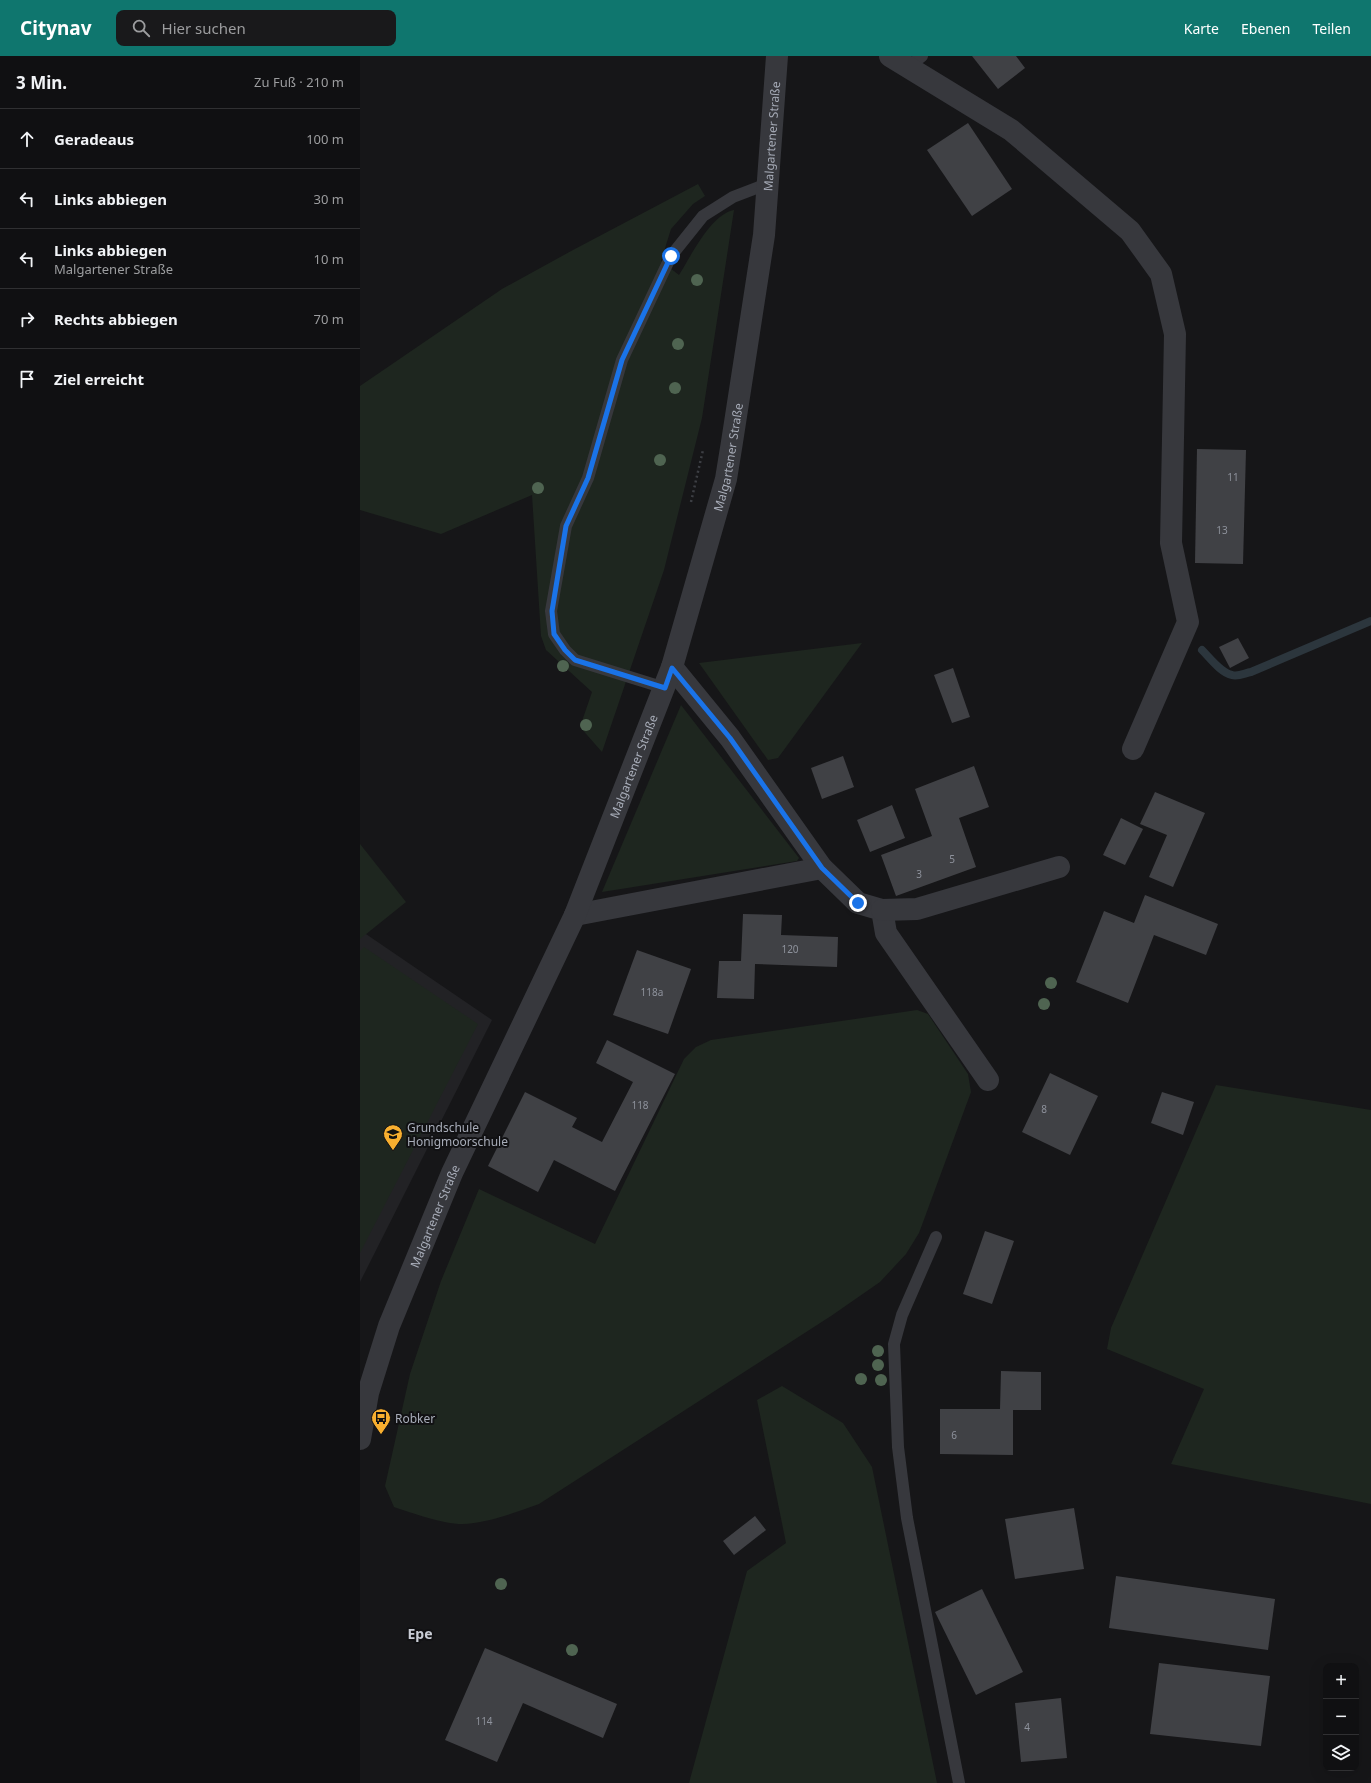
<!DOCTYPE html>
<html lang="de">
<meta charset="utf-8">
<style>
:root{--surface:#101012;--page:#19191b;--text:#f1f3f6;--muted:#9c9d9f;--line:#303032;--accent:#0f766e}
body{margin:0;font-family:"Noto Sans",sans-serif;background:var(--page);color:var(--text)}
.controls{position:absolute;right:12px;bottom:12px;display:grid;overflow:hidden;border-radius:8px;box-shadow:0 4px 16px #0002}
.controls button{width:36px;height:36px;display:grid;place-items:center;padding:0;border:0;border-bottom:1px solid var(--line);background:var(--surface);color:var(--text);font:20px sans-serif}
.stop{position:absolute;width:12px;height:12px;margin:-9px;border:3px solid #1a73e8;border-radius:50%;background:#fff}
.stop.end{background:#1a73e8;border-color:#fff;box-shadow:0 1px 4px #0008}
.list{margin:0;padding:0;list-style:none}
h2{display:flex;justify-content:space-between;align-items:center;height:52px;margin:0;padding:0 16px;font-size:17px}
h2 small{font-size:13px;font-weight:400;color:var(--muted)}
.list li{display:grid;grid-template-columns:26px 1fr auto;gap:12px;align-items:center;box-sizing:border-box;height:60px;padding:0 16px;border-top:1px solid var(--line)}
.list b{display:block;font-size:15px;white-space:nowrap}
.list p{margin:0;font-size:13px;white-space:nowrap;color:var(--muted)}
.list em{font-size:13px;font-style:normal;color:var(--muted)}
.icon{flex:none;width:22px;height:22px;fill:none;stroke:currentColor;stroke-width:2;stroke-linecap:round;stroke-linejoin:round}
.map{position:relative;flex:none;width:1011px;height:1727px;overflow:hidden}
header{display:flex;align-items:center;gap:24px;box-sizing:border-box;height:56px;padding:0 20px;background:var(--accent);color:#fff}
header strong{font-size:19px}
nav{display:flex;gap:22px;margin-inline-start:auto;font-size:14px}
.search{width:280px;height:36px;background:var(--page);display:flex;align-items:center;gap:10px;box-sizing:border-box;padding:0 14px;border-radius:8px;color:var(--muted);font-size:15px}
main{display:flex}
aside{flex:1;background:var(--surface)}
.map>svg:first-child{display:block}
.built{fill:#222225}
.green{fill:#1e261f}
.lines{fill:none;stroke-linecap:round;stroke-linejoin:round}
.stream{stroke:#2c363d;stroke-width:8}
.building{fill:#404145}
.path{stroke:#3d3f44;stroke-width:2.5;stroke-dasharray:2 3;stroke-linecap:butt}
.service{stroke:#37383d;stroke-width:12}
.minor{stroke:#37383d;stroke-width:22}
.tertiary{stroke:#37383d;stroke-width:22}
.tree{fill:#4f6451}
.route{stroke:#1a73e8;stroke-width:5}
.labels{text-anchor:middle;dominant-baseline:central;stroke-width:4;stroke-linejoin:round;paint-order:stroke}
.number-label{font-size:10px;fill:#8e929c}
.street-label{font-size:12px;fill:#a8adb9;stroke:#111113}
.poi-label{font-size:12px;fill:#a8adb9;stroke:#111113;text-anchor:start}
.quarter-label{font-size:14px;font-weight:bold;fill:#c9ccd5;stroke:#111113}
</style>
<header>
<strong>Citynav</strong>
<div class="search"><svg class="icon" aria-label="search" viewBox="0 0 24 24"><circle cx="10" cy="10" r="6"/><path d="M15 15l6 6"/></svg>Hier suchen</div>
<nav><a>Karte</a><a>Ebenen</a><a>Teilen</a></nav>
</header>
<main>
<aside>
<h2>3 Min.<small>Zu Fuß · 210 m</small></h2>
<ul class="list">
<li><svg class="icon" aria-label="ahead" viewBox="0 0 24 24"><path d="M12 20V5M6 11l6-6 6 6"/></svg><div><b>Geradeaus</b></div><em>100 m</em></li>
<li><svg class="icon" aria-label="left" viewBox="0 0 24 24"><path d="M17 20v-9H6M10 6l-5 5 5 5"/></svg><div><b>Links abbiegen</b></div><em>30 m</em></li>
<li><svg class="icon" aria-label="left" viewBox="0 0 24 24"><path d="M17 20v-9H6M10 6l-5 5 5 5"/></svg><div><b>Links abbiegen</b><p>Malgartener Straße</p></div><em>10 m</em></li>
<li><svg class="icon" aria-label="right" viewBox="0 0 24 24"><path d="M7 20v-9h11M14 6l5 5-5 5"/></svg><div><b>Rechts abbiegen</b></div><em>70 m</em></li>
<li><svg class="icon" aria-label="arrive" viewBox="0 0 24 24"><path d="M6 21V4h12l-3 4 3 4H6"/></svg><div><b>Ziel erreicht</b></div></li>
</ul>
</aside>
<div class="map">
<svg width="1011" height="1727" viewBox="0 0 1011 1727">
<rect width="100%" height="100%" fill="#161618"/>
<path class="built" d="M 0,874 L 132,964 L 0,1226 Z"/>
<g class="green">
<path d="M 338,128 L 345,140 L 333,148 L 311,173 L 301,205 L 319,219 C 331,200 351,158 374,154 L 342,362 L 304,514 L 242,696 L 220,671 L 232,636 L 186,594 L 181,580 L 172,439 L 81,478 L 0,454 L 0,330 L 142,233 L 213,194 Z"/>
<path d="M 502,587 L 418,702 L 408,704 L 339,607 Z"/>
<path d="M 321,649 L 439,802 L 437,805 L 242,836 Z"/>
<path d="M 0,788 L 46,846 L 0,883 Z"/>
<path d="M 4,891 L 118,968 L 0,1197 L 0,895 Z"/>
<path d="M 557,954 L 568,958 L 608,1018 L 611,1036 L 559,1177 L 546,1198 L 520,1226 L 471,1260 L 179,1448 C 154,1457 128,1467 102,1468 C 83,1468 52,1457 34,1451 L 25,1430 L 50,1318 L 81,1225 L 119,1133 L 235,1188 L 324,1003 L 336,991 L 351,984 Z"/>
<path d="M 856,1029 L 1011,1054 L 1011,1448 L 811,1408 L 844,1333 L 747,1293 L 751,1272 Z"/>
<path d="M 422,1330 L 483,1367 L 512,1411 L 577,1727 L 329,1727 L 387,1515 L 426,1487 L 397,1344 Z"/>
</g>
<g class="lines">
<path class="stream" d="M 842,594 C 850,602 861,617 872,619 C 878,621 885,617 891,616 L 1011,565"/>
</g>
<g class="building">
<path d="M 612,0 L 656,0 L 665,12 L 638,33 Z"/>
<path d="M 608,67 L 652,133 L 612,160 L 567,94 Z"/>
<path d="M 837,393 L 886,394 L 883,508 L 835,507 Z"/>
<path d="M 878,582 L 889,602 L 870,612 L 859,591 Z"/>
<path d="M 593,612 L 610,661 L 592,667 L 574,619 Z"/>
<path d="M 483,700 L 494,731 L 462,743 L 451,712 Z"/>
<path d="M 614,710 L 629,751 L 599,762 L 616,811 L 536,840 L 521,799 L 572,780 L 555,733 Z"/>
<path d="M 795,736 L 845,757 L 813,831 L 789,821 L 807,779 L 780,768 Z"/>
<path d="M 532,749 L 545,782 L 510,796 L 497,764 Z"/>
<path d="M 761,762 L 783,773 L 765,809 L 743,799 Z"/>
<path d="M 785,839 L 858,868 L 846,899 L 794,879 L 768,947 L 716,926 L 744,855 L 774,867 Z"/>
<path d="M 383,858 L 422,859 L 421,879 L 478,881 L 477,911 L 395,908 L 394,943 L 357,942 L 359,905 L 381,905 Z"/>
<path d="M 277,894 L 331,913 L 308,978 L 253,959 Z"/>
<path d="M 247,984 L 315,1018 L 255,1135 L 194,1104 L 178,1136 L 128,1110 L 165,1036 L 217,1062 L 212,1071 L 242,1086 L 273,1026 L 236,1007 Z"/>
<path d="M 690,1017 L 738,1040 L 710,1099 L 662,1076 Z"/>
<path d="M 802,1036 L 834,1046 L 823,1079 L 791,1067 Z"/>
<path d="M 625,1175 L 654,1185 L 632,1248 L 603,1238 Z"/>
<path d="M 641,1315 L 681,1316 L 681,1354 L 653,1354 L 653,1399 L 580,1398 L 580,1353 L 640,1353 Z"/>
<path d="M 714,1452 L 724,1513 L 655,1523 L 645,1463 Z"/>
<path d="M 395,1460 L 406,1474 L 374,1499 L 363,1485 Z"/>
<path d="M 756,1520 L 915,1543 L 908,1594 L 749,1572 Z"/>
<path d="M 622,1533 L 663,1616 L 616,1639 L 575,1556 Z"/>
<path d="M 125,1592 L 257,1648 L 243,1682 L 163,1647 L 137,1706 L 85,1684 Z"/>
<path d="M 799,1607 L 910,1620 L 901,1690 L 790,1678 Z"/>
<path d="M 701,1642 L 707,1702 L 661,1706 L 655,1647 Z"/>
</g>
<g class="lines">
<path class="path" d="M 331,446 L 343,394"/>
<g class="service">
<path d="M 548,11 L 562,0"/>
<path d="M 305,632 L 215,604 L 205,594 L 194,578 L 191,555 L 206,470 L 228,422 L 262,304 L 311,200 L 343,160 L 373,141 L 407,128"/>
<path d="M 576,1181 L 542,1259 L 534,1288 L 538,1391 L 547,1462 L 599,1727"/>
</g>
<g class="minor">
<path d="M 530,0 L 651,74 L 770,175 L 801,218 L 815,278 L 811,487 L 828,566 L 773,693"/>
<path d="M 312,611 L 370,682 L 462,812 L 498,847 L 522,854 L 526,877 L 628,1024"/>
<path d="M 522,854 L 557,853 L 699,811"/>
<path d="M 215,859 L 462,812"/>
</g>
<path class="tertiary" id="s1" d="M 0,1383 L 8,1337 L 29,1270 L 92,1117 L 215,859 L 312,611 L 366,423 L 372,386 L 404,179 L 417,0"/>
</g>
<g class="tree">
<circle cx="337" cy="224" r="6"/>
<circle cx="318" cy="288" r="6"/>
<circle cx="315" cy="332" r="6"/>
<circle cx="300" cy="404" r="6"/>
<circle cx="178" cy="432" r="6"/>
<circle cx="203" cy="610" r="6"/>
<circle cx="226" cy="669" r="6"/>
<circle cx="691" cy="927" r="6"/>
<circle cx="684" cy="948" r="6"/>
<circle cx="518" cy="1295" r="6"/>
<circle cx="518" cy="1309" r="6"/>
<circle cx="501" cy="1323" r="6"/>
<circle cx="521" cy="1324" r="6"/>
<circle cx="141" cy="1528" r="6"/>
<circle cx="212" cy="1594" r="6"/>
</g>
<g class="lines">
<path class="route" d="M 311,200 L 262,304 L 228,422 L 206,470 L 192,555 L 194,578 L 205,594 L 215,604 L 305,632 L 312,612 L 370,682 L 462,812 L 498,847"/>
</g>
<defs>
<g id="school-pin" transform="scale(1)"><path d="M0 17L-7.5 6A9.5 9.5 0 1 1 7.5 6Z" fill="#f8af2f" stroke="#111113"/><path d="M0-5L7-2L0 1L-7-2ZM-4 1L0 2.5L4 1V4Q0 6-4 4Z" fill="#111"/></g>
<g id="bus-pin" transform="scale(1)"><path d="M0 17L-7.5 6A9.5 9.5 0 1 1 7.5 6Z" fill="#f8af2f" stroke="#111113"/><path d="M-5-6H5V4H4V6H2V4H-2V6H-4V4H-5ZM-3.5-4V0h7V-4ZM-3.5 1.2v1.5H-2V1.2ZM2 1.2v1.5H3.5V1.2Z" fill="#111"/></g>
</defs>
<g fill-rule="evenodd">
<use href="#school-pin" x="33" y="1078"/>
<use href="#bus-pin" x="21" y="1362"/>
</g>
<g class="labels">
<g class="number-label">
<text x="873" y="421">11</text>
<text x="862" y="474">13</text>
<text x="592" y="803">5</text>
<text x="559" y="818">3</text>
<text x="430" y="893">120</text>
<text x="292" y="936">118a</text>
<text x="280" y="1049">118</text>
<text x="684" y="1053">8</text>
<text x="594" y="1379">6</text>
<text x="124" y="1665">114</text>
<text x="667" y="1671">4</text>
</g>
<g class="street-label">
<text stroke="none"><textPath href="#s1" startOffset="1376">Malgartener Straße</textPath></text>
<text stroke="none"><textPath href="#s1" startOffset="1052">Malgartener Straße</textPath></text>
<text stroke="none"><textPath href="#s1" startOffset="728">Malgartener Straße</textPath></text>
<text stroke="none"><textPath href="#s1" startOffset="236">Malgartener Straße</textPath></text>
</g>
<g class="poi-label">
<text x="47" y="1071">Grundschule<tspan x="47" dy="14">Honigmoorschule</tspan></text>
<text x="35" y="1362">Robker</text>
</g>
<g class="quarter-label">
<text x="60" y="1577">Epe</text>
</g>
</g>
</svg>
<div class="controls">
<button>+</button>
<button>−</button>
<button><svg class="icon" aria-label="layers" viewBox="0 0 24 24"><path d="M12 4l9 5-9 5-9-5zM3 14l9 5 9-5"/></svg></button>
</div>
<div class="stop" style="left:311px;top:200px"></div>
<div class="stop end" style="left:498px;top:847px"></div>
</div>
</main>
